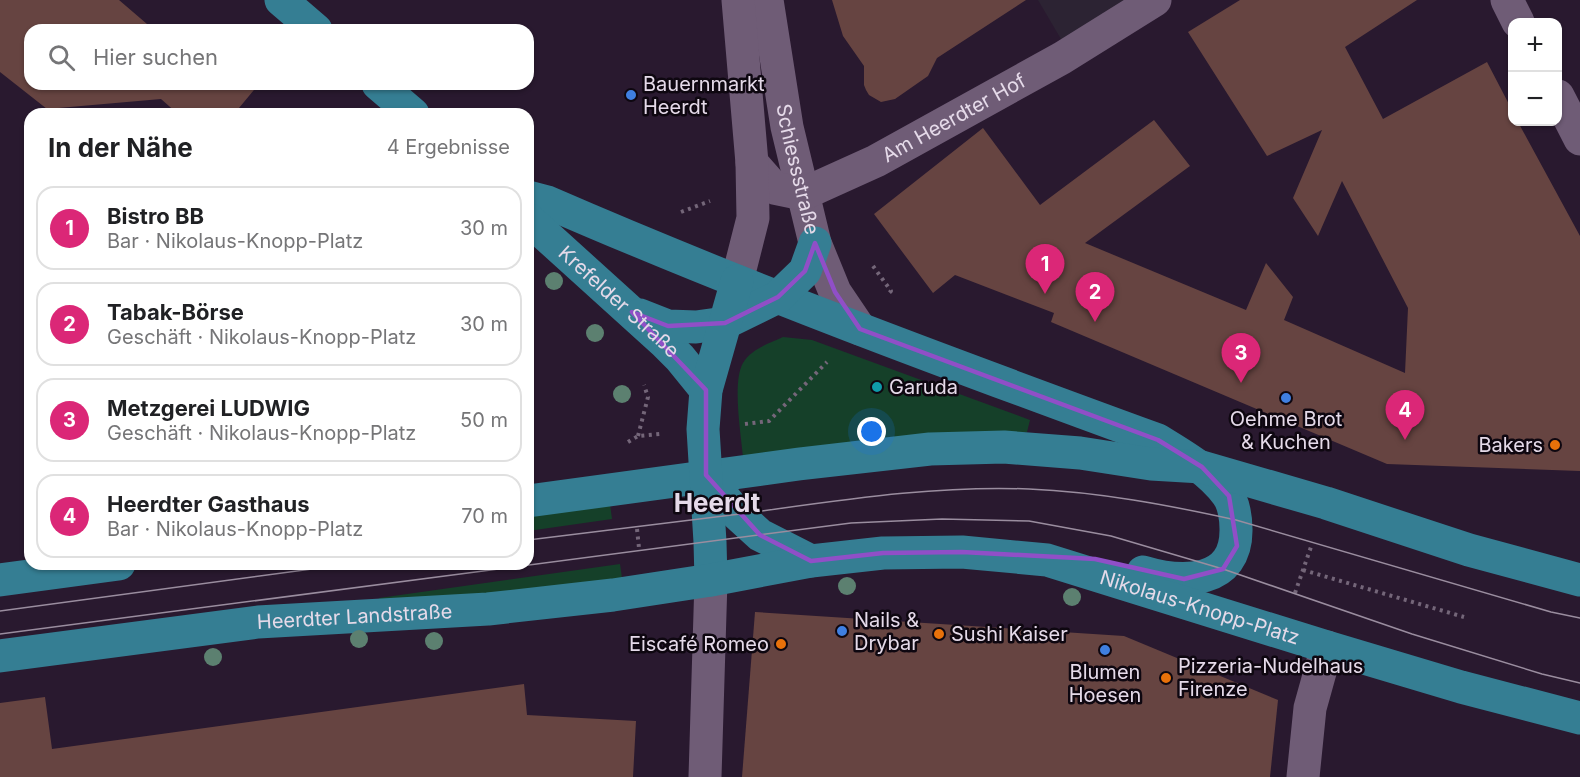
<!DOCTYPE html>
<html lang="de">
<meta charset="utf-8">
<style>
:root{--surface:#fff;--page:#f6f6f6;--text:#202124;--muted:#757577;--line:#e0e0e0;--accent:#db2777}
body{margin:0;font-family:Inter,sans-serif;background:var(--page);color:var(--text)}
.controls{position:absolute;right:18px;top:18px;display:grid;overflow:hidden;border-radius:12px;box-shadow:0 2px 4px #0004}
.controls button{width:54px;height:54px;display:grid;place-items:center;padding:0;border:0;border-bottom:2px solid var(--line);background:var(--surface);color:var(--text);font:30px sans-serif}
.you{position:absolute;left:872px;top:432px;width:21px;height:21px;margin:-15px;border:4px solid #fff;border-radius:50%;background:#1a73e8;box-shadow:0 0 0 9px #1a73e833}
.badge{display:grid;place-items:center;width:39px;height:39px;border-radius:50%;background:var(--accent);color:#fff;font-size:20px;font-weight:700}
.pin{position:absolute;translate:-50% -50px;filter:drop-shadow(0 2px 3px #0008)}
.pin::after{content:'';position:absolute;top:32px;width:21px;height:18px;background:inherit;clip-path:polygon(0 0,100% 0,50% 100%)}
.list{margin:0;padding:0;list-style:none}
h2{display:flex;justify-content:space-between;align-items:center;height:78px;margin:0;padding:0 24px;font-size:26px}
h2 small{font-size:20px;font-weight:400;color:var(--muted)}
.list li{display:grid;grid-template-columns:39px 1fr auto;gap:18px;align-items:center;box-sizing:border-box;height:84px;margin:0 12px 12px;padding:0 12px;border:2px solid var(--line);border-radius:18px}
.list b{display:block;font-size:22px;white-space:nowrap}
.list p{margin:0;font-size:20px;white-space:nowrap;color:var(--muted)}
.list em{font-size:20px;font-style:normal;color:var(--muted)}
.icon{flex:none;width:33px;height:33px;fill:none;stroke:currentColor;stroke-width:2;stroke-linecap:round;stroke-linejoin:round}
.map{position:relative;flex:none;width:1580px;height:777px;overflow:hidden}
.search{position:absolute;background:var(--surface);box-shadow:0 2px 4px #0004;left:24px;top:24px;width:510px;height:66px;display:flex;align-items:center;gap:15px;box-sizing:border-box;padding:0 21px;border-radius:18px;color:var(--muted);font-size:22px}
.panel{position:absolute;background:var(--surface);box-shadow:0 2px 4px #0004;left:24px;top:108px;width:510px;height:462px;border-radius:18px}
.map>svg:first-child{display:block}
.commercial{fill:#2c2333}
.green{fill:#154029}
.building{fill:#664441}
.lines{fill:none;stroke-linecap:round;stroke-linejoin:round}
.path{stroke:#746679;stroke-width:4;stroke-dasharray:3 4.5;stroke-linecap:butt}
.minor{stroke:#6f5c76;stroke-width:33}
.major{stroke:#357e93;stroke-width:33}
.tram{stroke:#9a8d9f;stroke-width:1.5}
.tree{fill:#5c8070}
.marked{fill:none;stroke:#904fc7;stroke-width:4.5;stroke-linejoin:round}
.shop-dot{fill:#3f7fe0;stroke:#0e0710;stroke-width:2}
.culture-dot{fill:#0f9aa8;stroke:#0e0710;stroke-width:2}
.food-dot{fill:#e8710a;stroke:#0e0710;stroke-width:2}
.labels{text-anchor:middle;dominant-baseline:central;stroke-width:5;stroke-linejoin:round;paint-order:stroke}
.poi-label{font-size:20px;fill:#e5dae9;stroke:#0e0710;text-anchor:start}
.street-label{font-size:20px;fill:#e5dae9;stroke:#0e0710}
.district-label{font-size:26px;font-weight:bold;fill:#e5dae9;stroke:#0e0710}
</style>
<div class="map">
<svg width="1580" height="777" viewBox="0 0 1580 777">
<rect width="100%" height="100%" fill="#29192f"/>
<path class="commercial" d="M 1038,0 L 1155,0 L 1068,51 Z"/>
<g class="green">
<path d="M 783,337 L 812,340 L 1030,420 L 1027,432 L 957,434 L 743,457 C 741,434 732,382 743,363 C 751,349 770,343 783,337 Z"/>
<path d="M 610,504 L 612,519 L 528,531 L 528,516 Z"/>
<path d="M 620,564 L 622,578 L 530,591 L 380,603 L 379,598 Z"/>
</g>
<g class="building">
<path d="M 0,0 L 119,0 L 154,30 L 30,30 L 30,84 L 259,84 L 234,114 L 178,114 L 161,99 L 47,109 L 0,72 Z"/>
<path d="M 832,0 L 1026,0 L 937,58 L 928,76 L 895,99 L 881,102 L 869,95 L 866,90 L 864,85 L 864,66 L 843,36 Z"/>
<path d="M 1240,0 L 1417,0 L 1345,47 L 1383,119 L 1487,62 L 1512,110 L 1512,122 L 1518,122 L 1580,236 L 1580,471 L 1387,464 L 1051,322 L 1054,313 L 955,275 L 933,293 L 874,214 L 983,128 L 1040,205 L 1154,120 L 1190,166 L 1085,243 L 1246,310 L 1266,263 L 1293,297 L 1284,320 L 1405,373 L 1408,308 L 1342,181 L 1318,236 L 1293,198 L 1322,130 L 1267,156 L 1188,32 Z"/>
<path d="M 755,612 L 1124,636 L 1278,700 L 1270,777 L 742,777 Z"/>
<path d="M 524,684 L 527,715 L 636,721 L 633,777 L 0,777 L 0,703 L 45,697 L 52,749 Z"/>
</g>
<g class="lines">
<g class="path">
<path d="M 681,212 L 710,201"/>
<path d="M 873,266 L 891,291 L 888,294"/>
<path d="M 745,424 L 769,421 L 827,362"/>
<path d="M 638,436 L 648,397 L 644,385"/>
<path d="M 628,442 L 638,436 L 660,434"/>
<path d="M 637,529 L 639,548"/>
<path d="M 1303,570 L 1464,617"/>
<path d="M 1295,593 L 1312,544"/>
</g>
<g class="minor">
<path id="s1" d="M 767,0 L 787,127 L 815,243 L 835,292 L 860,329"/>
<path d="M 1507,0 L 1518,22"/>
<path d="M 1558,96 L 1580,139"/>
<path id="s2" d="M 752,163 L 774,188 L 803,194 L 876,161 L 1062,58 L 1155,0"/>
<path d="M 737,281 L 753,218 L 752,163 L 738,0"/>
<path d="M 705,777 L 711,580"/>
<path d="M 1303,777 L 1310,708 L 1327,647"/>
</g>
<g class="major">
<path d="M 281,0 L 316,30"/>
<path d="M 378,84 L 413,114"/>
<path d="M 528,197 L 547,202 C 747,289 953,365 1158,440 C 1184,456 1209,470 1227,494 C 1234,503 1236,519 1236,529 C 1237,584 1183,584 1143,572"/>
<path id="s3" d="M 528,219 L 665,343 L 680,358 L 706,390"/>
<path d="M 640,315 L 668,326 L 696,327 L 725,323 L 778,297 L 805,271 L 815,243"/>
<path d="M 706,475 L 737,514 L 760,535 L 811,561"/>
<path d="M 528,501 L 799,464 L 930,449 L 1004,447 L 1080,453 L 1151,464 L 1202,467 L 1326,503 L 1469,550 L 1580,580"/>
<path d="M 0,580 L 119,564"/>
<path d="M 711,580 L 710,542 L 703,429 L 706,390 L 737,281"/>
<path id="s4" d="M 0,656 L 258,622 L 488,609 L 613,595 L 711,580 L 811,561 L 883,553 L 962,552 L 1047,560 L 1327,647 L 1461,687 L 1580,718"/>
</g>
<g class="tram">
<path d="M 528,540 C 599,531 669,523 740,514 C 836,501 933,485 1029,489 C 1099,492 1168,505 1236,520 L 1551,612 L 1580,618"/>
<path d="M 0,611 L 349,564"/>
<path d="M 0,634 L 851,523 L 942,519 L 1029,521 L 1111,536 L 1223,569 L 1412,634 L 1542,674 L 1580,683"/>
</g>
</g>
<g class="tree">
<circle cx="554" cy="281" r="9"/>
<circle cx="595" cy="333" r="9"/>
<circle cx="622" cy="394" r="9"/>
<circle cx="847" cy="586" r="9"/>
<circle cx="1072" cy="597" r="9"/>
<circle cx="359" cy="639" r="9"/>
<circle cx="434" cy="641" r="9"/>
<circle cx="213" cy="657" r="9"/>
</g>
<path class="marked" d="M 815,243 L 835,292 L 860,329 L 1158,440 L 1202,467 L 1229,496 L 1237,546 L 1223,569 L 1184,579 L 1095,559 L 962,552 L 883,553 L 811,561 L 760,535 L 706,475 L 706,390 L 632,312 L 668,326 L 725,323 L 778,297 L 805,271 Z"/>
<g class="shop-dot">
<circle cx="631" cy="95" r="6"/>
<circle cx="1286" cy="398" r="6"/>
<circle cx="842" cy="631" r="6"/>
<circle cx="1105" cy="650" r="6"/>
</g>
<circle class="culture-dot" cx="877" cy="387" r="6"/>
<g class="food-dot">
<circle cx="1555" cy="445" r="6"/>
<circle cx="939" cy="634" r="6"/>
<circle cx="781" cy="644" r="6"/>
<circle cx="1166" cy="678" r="6"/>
</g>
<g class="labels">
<g class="poi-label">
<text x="643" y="84">Bauernmarkt<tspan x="643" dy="23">Heerdt</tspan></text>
<text x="889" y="387">Garuda</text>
<text x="1286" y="419" text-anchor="middle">Oehme Brot<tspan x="1286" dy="23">&amp; Kuchen</tspan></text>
<text x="1543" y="445" text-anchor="end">Bakers</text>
<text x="854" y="620">Nails &amp;<tspan x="854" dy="23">Drybar</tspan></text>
<text x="951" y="634">Sushi Kaiser</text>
<text x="769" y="644" text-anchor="end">Eiscafé Romeo</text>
<text x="1178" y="666">Pizzeria-Nudelhaus<tspan x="1178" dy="23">Firenze</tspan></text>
<text x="1105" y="672" text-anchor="middle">Blumen<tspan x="1105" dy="23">Hoesen</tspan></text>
</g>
<g class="street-label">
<text stroke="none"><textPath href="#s2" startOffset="232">Am Heerdter Hof</textPath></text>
<text stroke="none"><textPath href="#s1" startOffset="172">Schiessstraße</textPath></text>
<text stroke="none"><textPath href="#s3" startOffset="123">Krefelder Straße</textPath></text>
<text stroke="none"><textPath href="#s4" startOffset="1214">Nikolaus-Knopp-Platz</textPath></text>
<text stroke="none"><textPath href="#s4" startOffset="357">Heerdter Landstraße</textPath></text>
</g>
<g class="district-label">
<text x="717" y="502">Heerdt</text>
</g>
</g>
</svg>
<div class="controls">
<button>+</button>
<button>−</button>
</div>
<div class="you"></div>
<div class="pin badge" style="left:1045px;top:294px">1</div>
<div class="pin badge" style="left:1095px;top:322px">2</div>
<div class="pin badge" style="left:1241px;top:383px">3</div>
<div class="pin badge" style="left:1405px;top:440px">4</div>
<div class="search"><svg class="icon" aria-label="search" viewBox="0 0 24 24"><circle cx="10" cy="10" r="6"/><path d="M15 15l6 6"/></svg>Hier suchen</div>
<section class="panel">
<h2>In der Nähe<small>4 Ergebnisse</small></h2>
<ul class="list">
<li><span class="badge">1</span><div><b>Bistro BB</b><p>Bar · Nikolaus-Knopp-Platz</p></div><em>30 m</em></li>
<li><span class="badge">2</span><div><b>Tabak-Börse</b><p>Geschäft · Nikolaus-Knopp-Platz</p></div><em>30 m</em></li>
<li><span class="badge">3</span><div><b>Metzgerei LUDWIG</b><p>Geschäft · Nikolaus-Knopp-Platz</p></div><em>50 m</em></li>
<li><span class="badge">4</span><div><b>Heerdter Gasthaus</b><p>Bar · Nikolaus-Knopp-Platz</p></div><em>70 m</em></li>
</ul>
</section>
</div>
